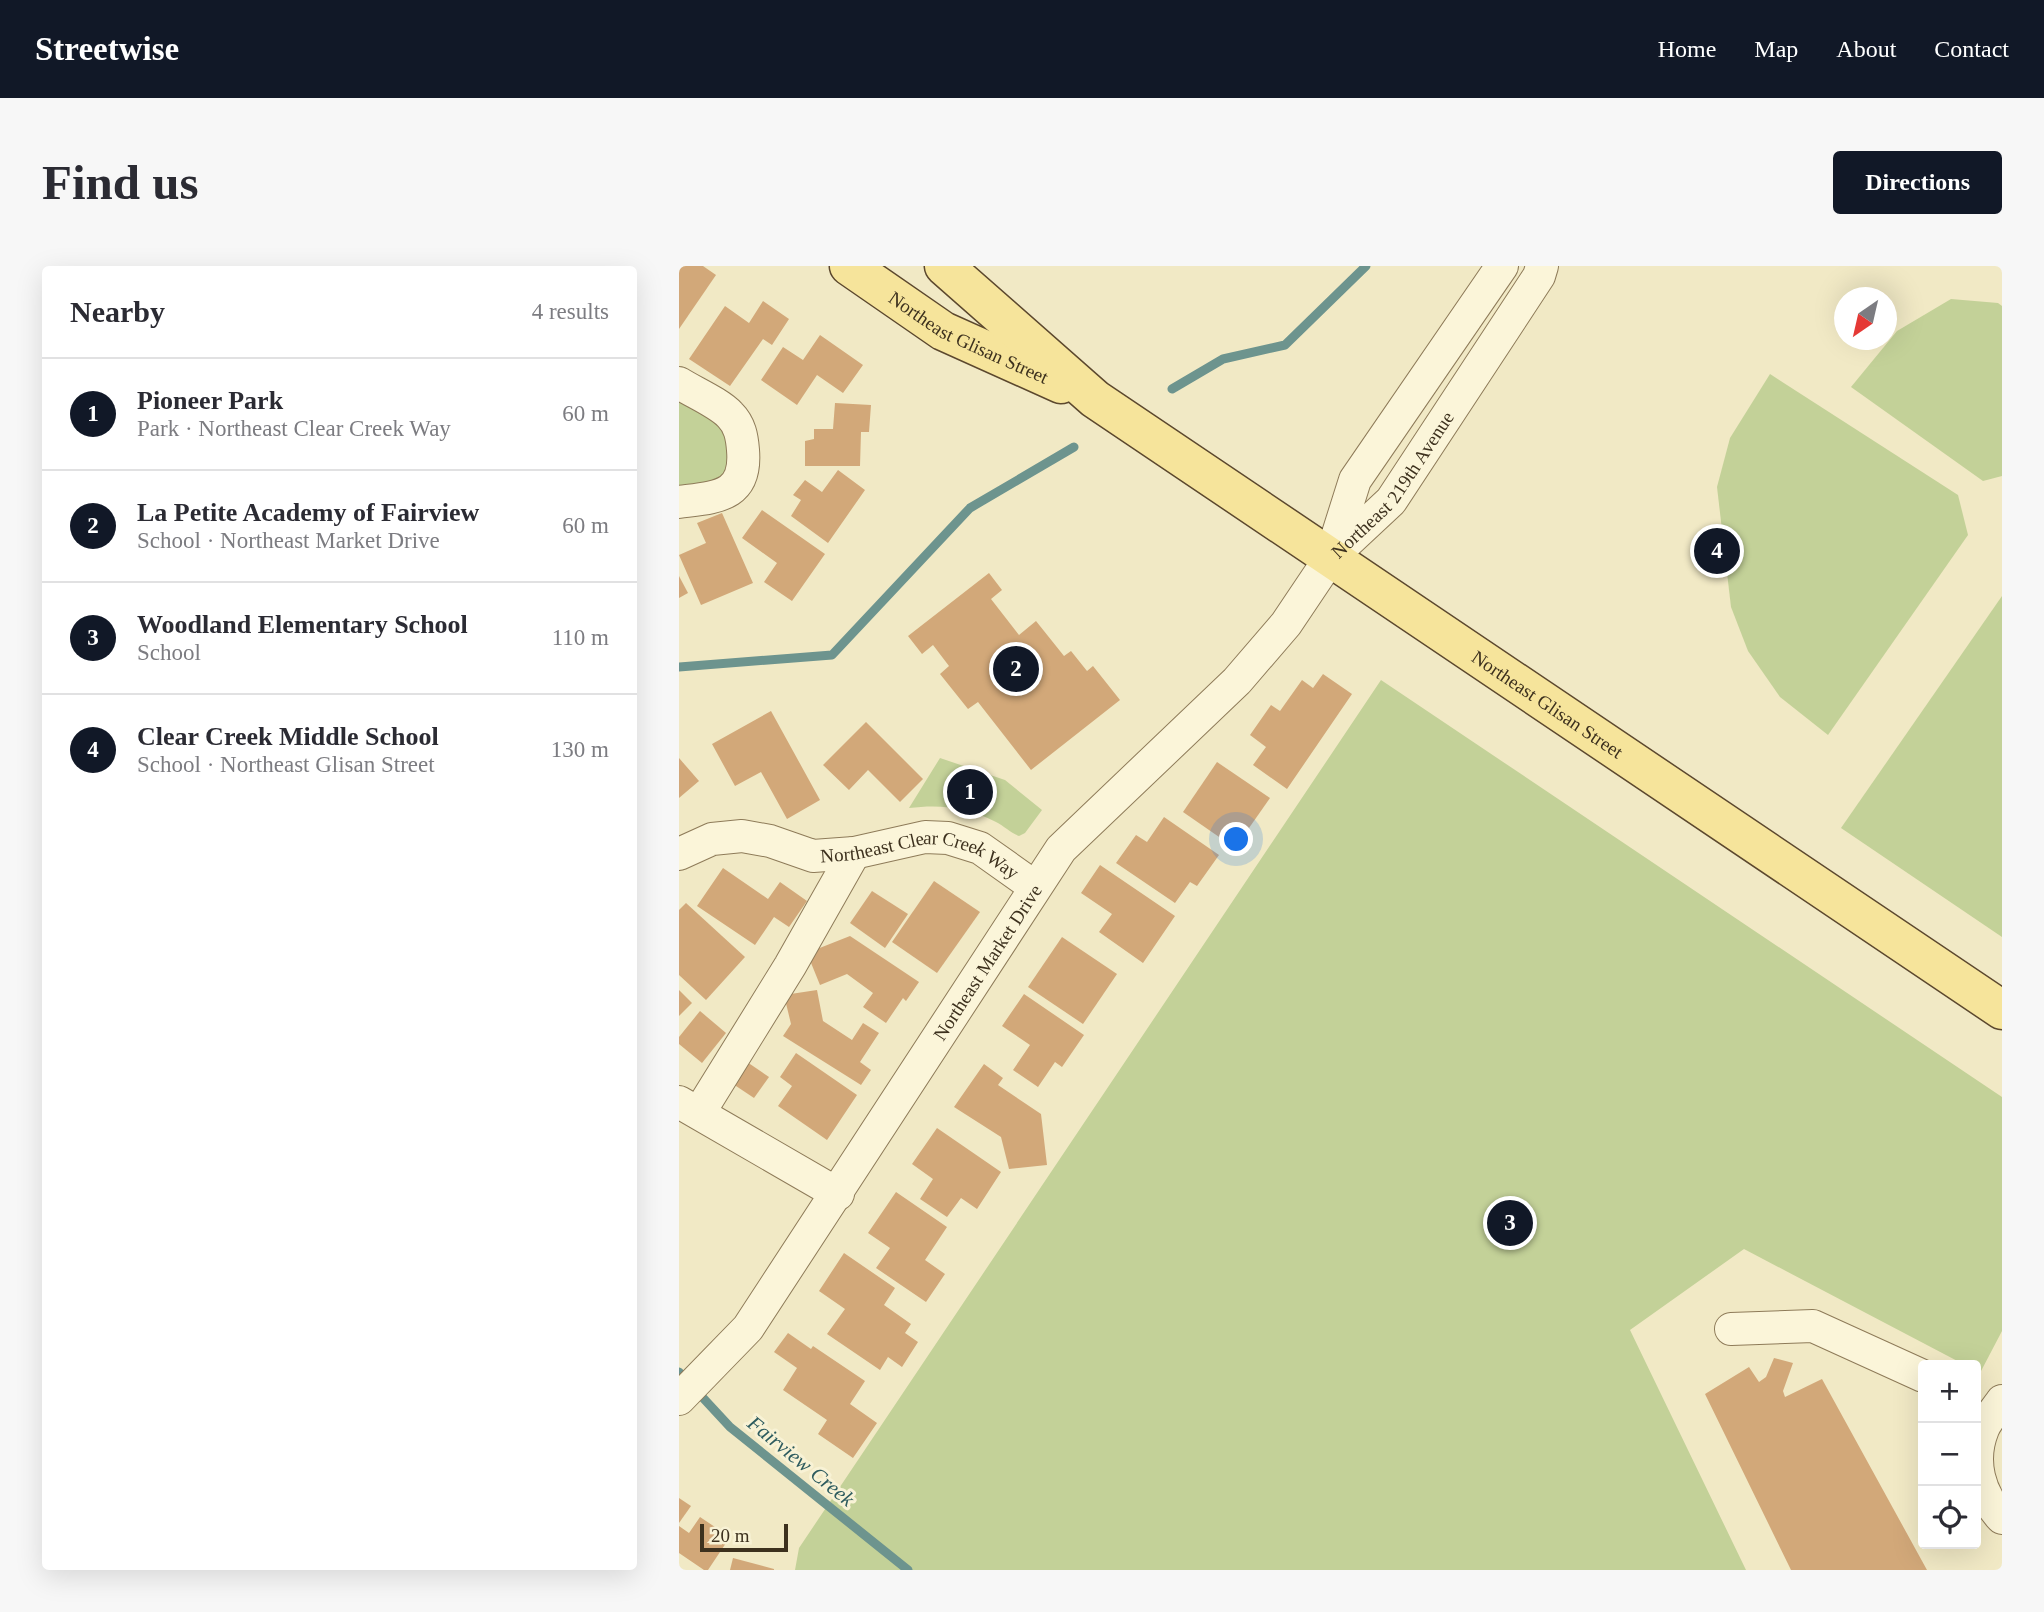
<!DOCTYPE html>
<meta charset="utf-8">
<style>
:root{--surface:#fff;--page:#f7f7f7;--text:#2b2b33;--muted:#7c7c81;--line:#e1e1e2;--accent:#111827}
body{margin:0;font-family:Georgia,serif;background:var(--page);color:var(--text)}
.controls{position:absolute;right:21px;bottom:21px;display:grid;overflow:hidden;border-radius:7px;box-shadow:0 7px 28px #0002}
.controls button{width:63px;height:63px;display:grid;place-items:center;padding:0;border:0;border-bottom:2px solid var(--line);background:var(--surface);color:var(--text);font:35px sans-serif}
.compass{position:absolute;left:1155px;top:21px;width:63px;height:63px;border-radius:50%;background:var(--surface);box-shadow:0 7px 28px #0002;rotate:214deg}
.scale{position:absolute;left:21px;bottom:18px;width:88px;box-sizing:border-box;padding-left:7px;border:4px solid #3d311e;border-top:0;font-size:19px;line-height:24px;white-space:nowrap;color:#3d311e;-webkit-text-stroke:5px #f8f2d5;paint-order:stroke}
.you{position:absolute;left:558px;top:574px;width:24px;height:24px;margin:-18px;border:5px solid #fff;border-radius:50%;background:#1a73e8;box-shadow:0 0 0 10px #1a73e833}
.badge{display:grid;place-items:center;width:46px;height:46px;border-radius:50%;background:var(--accent);color:#fff;font-size:23px;font-weight:700}
.pin{position:absolute;translate:-50% -50%;border:4px solid #fff;box-shadow:0 2px 7px #0006}
.list{margin:0;padding:0;list-style:none}
h2{display:flex;justify-content:space-between;align-items:center;height:91px;margin:0;padding:0 28px;font-size:30px}
h2 small{font-size:23px;font-weight:400;color:var(--muted)}
.list li{display:grid;grid-template-columns:46px 1fr auto;gap:21px;align-items:center;box-sizing:border-box;height:112px;padding:0 28px;border-top:2px solid var(--line)}
.list b{display:block;font-size:26px;white-space:nowrap}
.list p{margin:0;font-size:23px;white-space:nowrap;color:var(--muted)}
.list em{font-size:23px;font-style:normal;color:var(--muted)}
.icon{flex:none;width:38px;height:38px;fill:none;stroke:currentColor;stroke-width:2;stroke-linecap:round;stroke-linejoin:round}
.map{position:relative;flex:none;width:1323px;height:1304px;overflow:hidden;border-radius:7px}
header{display:flex;align-items:center;gap:42px;box-sizing:border-box;height:98px;padding:0 35px;background:var(--accent);color:#fff}
header strong{font-size:33px}
nav{display:flex;gap:38px;margin-inline-start:auto;font-size:24px}
.intro{display:flex;align-items:center;justify-content:space-between;box-sizing:border-box;height:168px;padding:0 42px}
h1{margin:0;font-size:49px}
.button{padding:18px 32px;border-radius:7px;background:var(--accent);color:#fff;font-size:24px;font-weight:700}
main{display:flex;gap:42px;padding:0 42px}
aside{flex:1;background:var(--surface);border-radius:7px;box-shadow:0 7px 28px #0002}
.map>svg:first-child{display:block}
.green{fill:#c3d198}
.lines{fill:none;stroke-linecap:round;stroke-linejoin:round}
.stream{stroke:#6d948e;stroke-width:9}
.building{fill:#d2a879}
.minor-casing{stroke:#8e7b59;stroke-width:34}
.major-casing{stroke:#5c482e;stroke-width:41}
.minor{stroke:#fbf5d9;stroke-width:32}
.major{stroke:#f6e49b;stroke-width:38}
.labels{text-anchor:middle;dominant-baseline:central;stroke-width:6;stroke-linejoin:round;paint-order:stroke}
.street-label{font-size:19px;fill:#3d311e;stroke:#f8f2d5}
.water-label{font-size:21px;font-style:italic;fill:#2d5b5e;stroke:#f8f2d5}
</style>
<header>
<strong>Streetwise</strong>
<nav><a>Home</a><a>Map</a><a>About</a><a>Contact</a></nav>
</header>
<div class="intro"><h1>Find us</h1><a class="button">Directions</a></div>
<main>
<aside>
<h2>Nearby<small>4 results</small></h2>
<ul class="list">
<li><span class="badge">1</span><div><b>Pioneer Park</b><p>Park · Northeast Clear Creek Way</p></div><em>60 m</em></li>
<li><span class="badge">2</span><div><b>La Petite Academy of Fairview</b><p>School · Northeast Market Drive</p></div><em>60 m</em></li>
<li><span class="badge">3</span><div><b>Woodland Elementary School</b><p>School</p></div><em>110 m</em></li>
<li><span class="badge">4</span><div><b>Clear Creek Middle School</b><p>School · Northeast Glisan Street</p></div><em>130 m</em></li>
</ul>
</aside>
<div class="map">
<svg width="1323" height="1304" viewBox="0 0 1323 1304">
<rect width="100%" height="100%" fill="#f1e9c5"/>
<g class="green">
<path d="M 1272,33 L 1319,37 L 1323,40 L 1323,210 L 1304,215 L 1172,121 L 1218,65 Z"/>
<path d="M 1091,108 L 1279,229 L 1289,269 L 1149,469 L 1101,431 L 1069,385 L 1052,341 L 1038,221 L 1051,172 Z"/>
<path d="M 0,131 L 46,159 L 50,198 L 45,213 L 0,222 Z"/>
<path d="M 1323,330 L 1323,671 L 1162,562 Z"/>
<path d="M 702,414 L 1323,831 L 1323,1065 L 1301,1107 L 1297,1105 L 1297,1099 L 1286,1099 L 1065,983 L 951,1064 L 1067,1304 L 116,1304 L 120,1282 Z"/>
<path d="M 261,492 L 326,514 L 363,544 L 346,567 L 340,570 C 332,567 325,560 317,556 C 289,541 261,538 230,542 Z"/>
</g>
<g class="lines">
<g class="stream">
<path d="M 493,123 L 544,93 L 606,79 L 687,0"/>
<path d="M 0,401 L 153,389 L 291,242 L 395,181"/>
<path d="M 0,1106 L 51,1161 L 229,1304"/>
</g>
</g>
<g class="building">
<path d="M 0,0 L 24,0 L 37,9 L 0,63 Z"/>
<path d="M 84,35 L 110,53 L 93,79 L 84,73 L 51,120 L 10,93 L 46,40 L 70,57 Z"/>
<path d="M 141,69 L 184,99 L 164,127 L 138,109 L 118,139 L 82,114 L 104,81 L 124,94 Z"/>
<path d="M 156,137 L 192,139 L 190,166 L 182,166 L 181,200 L 126,200 L 126,175 L 135,173 L 135,163 L 154,163 Z"/>
<path d="M 159,204 L 186,224 L 149,277 L 112,250 L 122,234 L 114,229 L 126,214 L 143,226 Z"/>
<path d="M 83,244 L 146,288 L 113,335 L 85,316 L 98,297 L 63,272 Z"/>
<path d="M 43,247 L 74,317 L 22,339 L 0,289 L 27,277 L 18,257 Z"/>
<path d="M 310,307 L 323,324 L 312,333 L 340,369 L 357,355 L 385,390 L 392,385 L 408,405 L 414,400 L 441,434 L 352,504 L 299,436 L 289,443 L 261,408 L 270,400 L 254,379 L 243,388 L 229,370 Z"/>
<path d="M 0,310 L 9,327 L 0,332 Z"/>
<path d="M 644,408 L 673,428 L 608,523 L 574,499 L 587,481 L 571,469 L 592,439 L 601,445 L 623,414 L 634,422 Z"/>
<path d="M 92,445 L 141,534 L 108,553 L 82,506 L 56,520 L 33,478 Z"/>
<path d="M 187,456 L 244,513 L 221,536 L 189,504 L 170,524 L 144,499 Z"/>
<path d="M 0,492 L 20,515 L 0,532 Z"/>
<path d="M 538,496 L 591,532 L 556,582 L 504,546 Z"/>
<path d="M 485,551 L 540,589 L 518,620 L 511,616 L 496,637 L 437,597 L 457,569 L 468,576 Z"/>
<path d="M 421,599 L 496,650 L 464,697 L 420,666 L 433,648 L 402,627 Z"/>
<path d="M 44,602 L 89,633 L 101,616 L 128,635 L 110,661 L 95,651 L 76,679 L 18,640 Z"/>
<path d="M 255,615 L 301,646 L 258,707 L 213,676 Z"/>
<path d="M 193,625 L 229,648 L 206,682 L 171,657 Z"/>
<path d="M 7,637 L 66,691 L 27,734 L 0,709 L 0,644 Z"/>
<path d="M 171,670 L 240,716 L 227,735 L 224,732 L 207,757 L 184,741 L 194,727 L 168,708 L 141,719 L 128,687 Z"/>
<path d="M 383,671 L 438,708 L 404,758 L 349,721 Z"/>
<path d="M 0,724 L 13,737 L 0,750 Z"/>
<path d="M 138,724 L 144,755 L 173,774 L 184,757 L 200,767 L 181,796 L 192,804 L 182,819 L 104,770 L 112,758 L 105,729 Z"/>
<path d="M 345,728 L 405,769 L 383,801 L 376,796 L 359,821 L 334,804 L 351,779 L 323,760 Z"/>
<path d="M 21,745 L 47,767 L 23,797 L 0,778 L 0,771 Z"/>
<path d="M 117,787 L 178,829 L 148,874 L 99,840 L 113,820 L 101,811 Z"/>
<path d="M 68,796 L 90,811 L 75,832 L 54,818 Z"/>
<path d="M 305,798 L 324,812 L 319,819 L 362,848 L 368,899 L 330,903 L 322,871 L 275,841 Z"/>
<path d="M 258,862 L 322,906 L 298,943 L 282,932 L 268,951 L 241,933 L 254,913 L 233,898 Z"/>
<path d="M 217,926 L 268,961 L 246,994 L 266,1008 L 247,1036 L 197,1002 L 211,982 L 189,967 Z"/>
<path d="M 165,987 L 216,1022 L 205,1039 L 232,1058 L 226,1067 L 239,1076 L 223,1101 L 209,1091 L 201,1104 L 148,1068 L 166,1043 L 140,1025 Z"/>
<path d="M 109,1067 L 132,1083 L 134,1080 L 186,1115 L 171,1138 L 198,1157 L 174,1192 L 139,1168 L 148,1154 L 104,1124 L 118,1102 L 95,1086 Z"/>
<path d="M 1095,1092 L 1114,1097 L 1104,1125 L 1106,1131 L 1143,1113 L 1248,1304 L 1112,1304 L 1026,1128 L 1070,1101 L 1080,1116 L 1087,1111 Z"/>
<path d="M 0,1232 L 12,1240 L 0,1257 Z"/>
<path d="M 21,1251 L 51,1271 L 29,1304 L 25,1304 L 0,1287 L 0,1260 L 10,1267 Z"/>
<path d="M 54,1292 L 95,1303 L 95,1304 L 51,1304 Z"/>
</g>
<g class="lines">
<g class="minor-casing">
<g id="minor">
<path d="M 0,117 C 14,126 40,137 51,149 C 61,159 63,171 64,184 C 68,231 38,231 0,236"/>
<path d="M 652,290 L 676,214 L 823,0"/>
<path id="s1" d="M 0,588 L 33,573 L 63,570 L 91,575 L 134,590 L 175,587 L 246,571 L 269,572 L 301,582 L 356,621"/>
<path d="M 0,836 L 159,928"/>
<path d="M 20,847 L 111,700 L 175,587"/>
<path d="M 1052,1063 L 1134,1060 L 1244,1110"/>
<path id="s2" d="M 0,1133 L 69,1062 L 382,583 L 558,415 L 607,358 L 652,291 L 712,235 L 860,10 L 863,0"/>
<path d="M 1323,1135 C 1317,1144 1308,1153 1304,1163 C 1291,1195 1300,1228 1323,1252"/>
</g>
</g>
<g class="major-casing">
<g id="major">
<path id="s3" d="M 170,0 L 264,65 L 382,118"/>
<path id="s4" d="M 265,0 L 416,133 L 1323,744"/>
</g>
</g>
<use href="#minor" class="minor"/>
<use href="#major" class="major"/>
</g>
<g class="labels">
<g class="street-label">
<text stroke="none"><textPath href="#s3" startOffset="140">Northeast Glisan Street</textPath></text>
<text stroke="none"><textPath href="#s2" startOffset="1166">Northeast 219th Avenue</textPath></text>
<text stroke="none"><textPath href="#s4" startOffset="747">Northeast Glisan Street</textPath></text>
<text stroke="none"><textPath href="#s1" startOffset="252">Northeast Clear Creek Way</textPath></text>
<text stroke="none"><textPath href="#s2" startOffset="536">Northeast Market Drive</textPath></text>
</g>
<g class="water-label">
<text transform="translate(122 1195) rotate(39)">Fairview Creek</text>
</g>
</g>
</svg>
<div class="controls">
<button>+</button>
<button>−</button>
<button><svg class="icon" aria-label="locate" viewBox="0 0 24 24"><circle cx="12" cy="12" r="6"/><path d="M12 2v4M12 18v4M2 12h4M18 12h4"/></svg></button>
</div>
<svg class="compass" viewBox="-18 -18 36 36"><path d="M0-13l5 13h-10z" fill="#e53935"/><path d="M0 13l5-13h-10z" fill="#7c7c81"/></svg>
<div class="scale">20 m</div>
<div class="you"></div>
<div class="pin badge" style="left:291px;top:526px">1</div>
<div class="pin badge" style="left:337px;top:403px">2</div>
<div class="pin badge" style="left:831px;top:957px">3</div>
<div class="pin badge" style="left:1038px;top:285px">4</div>
</div>
</main>
